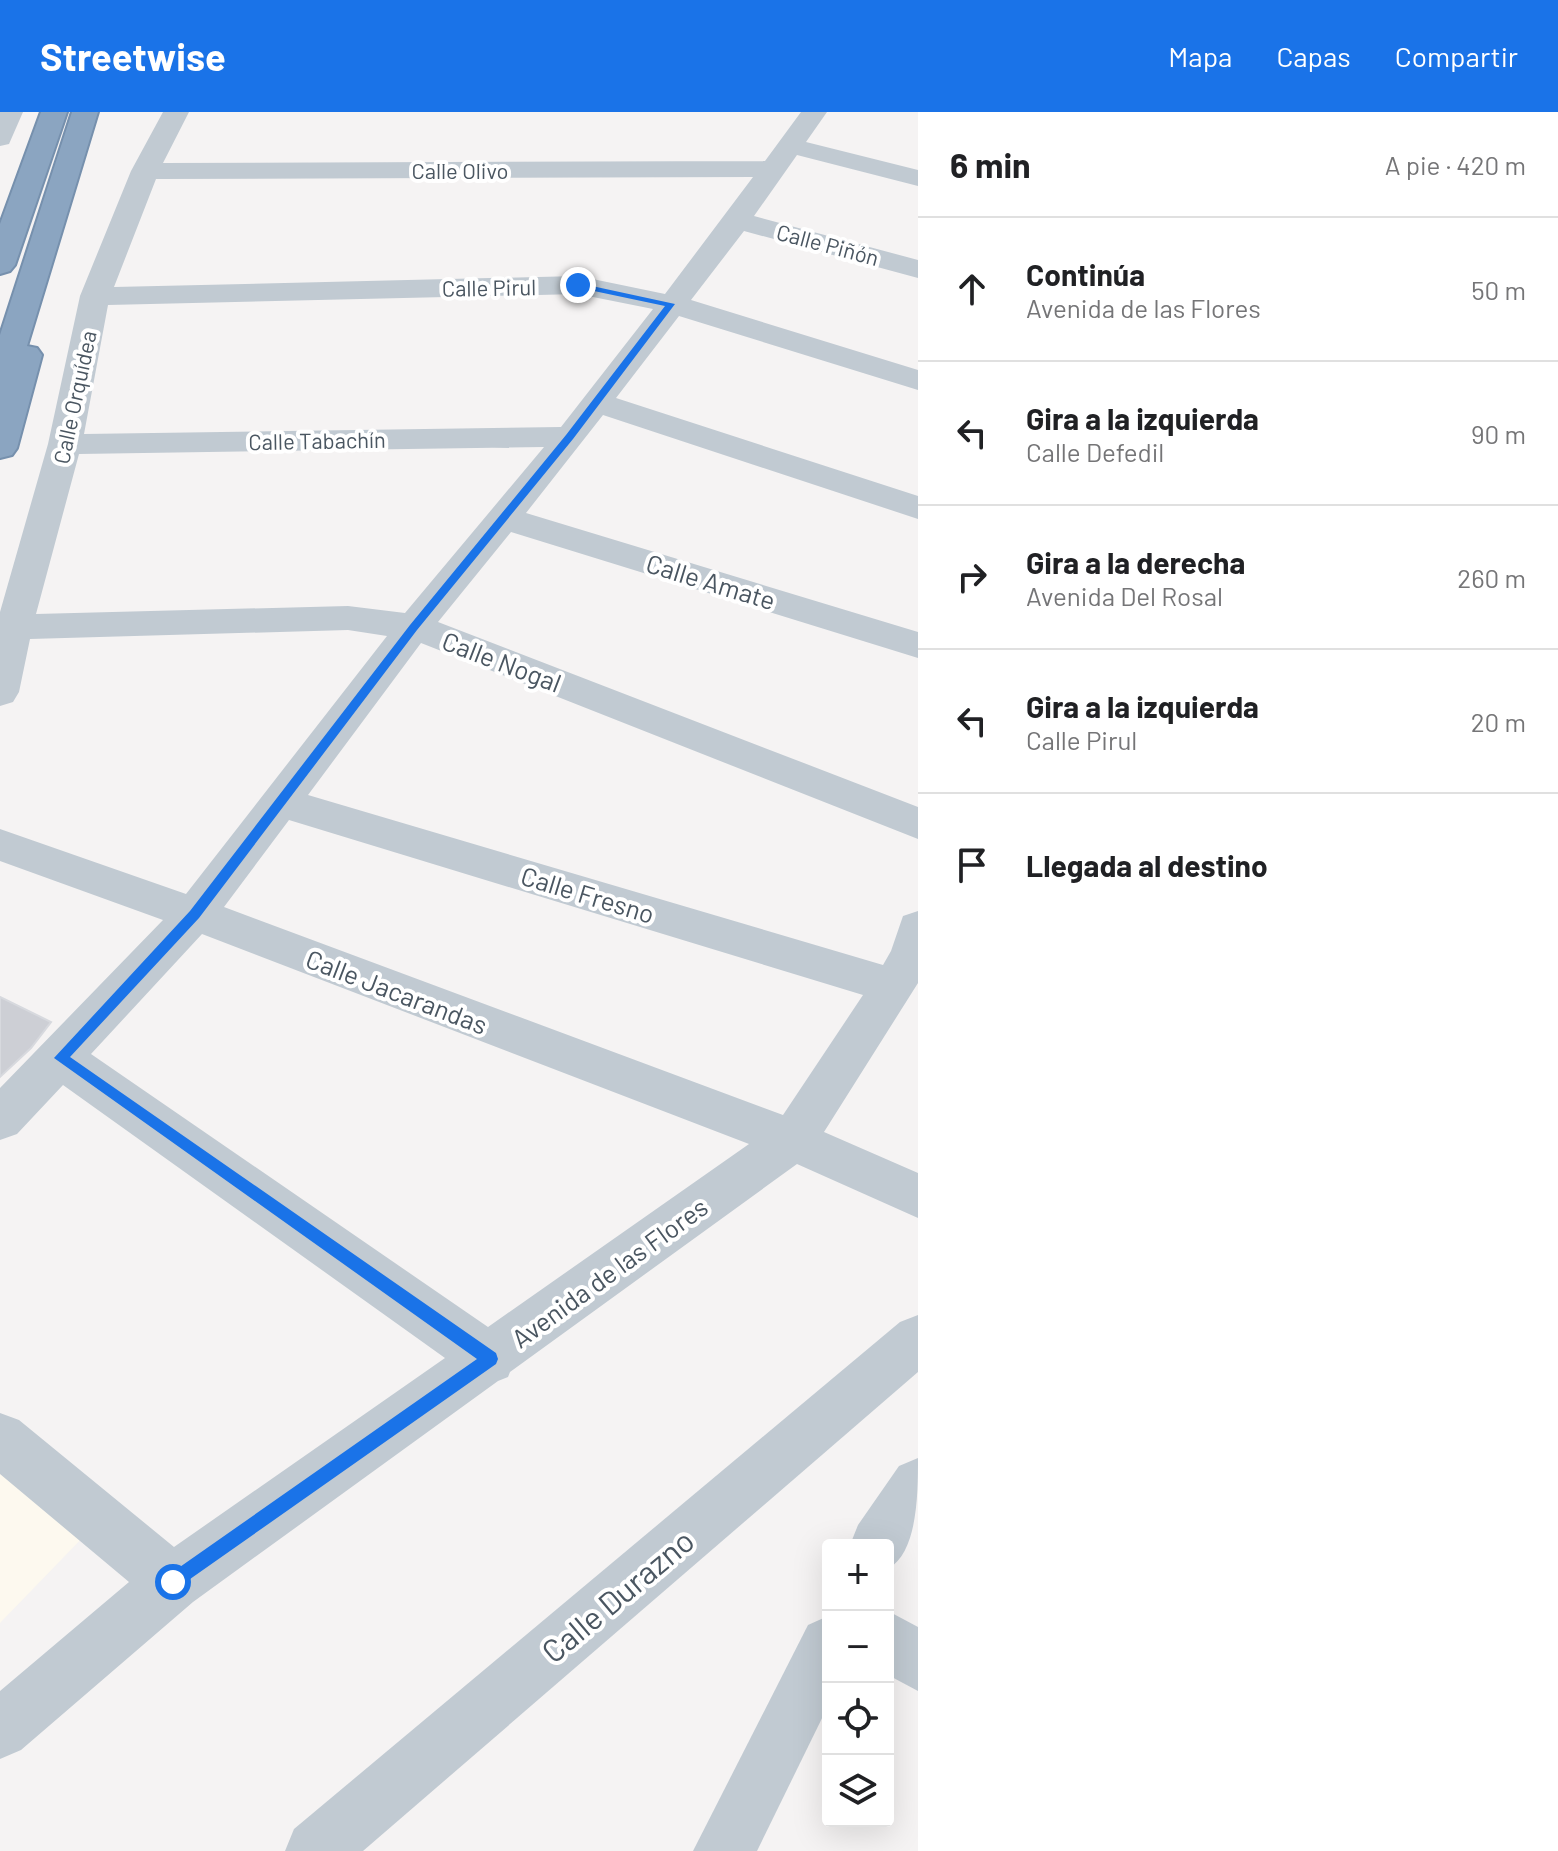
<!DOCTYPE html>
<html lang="es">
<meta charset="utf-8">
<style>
:root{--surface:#fff;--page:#f2f2f2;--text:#202124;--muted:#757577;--line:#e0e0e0;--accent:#1a73e8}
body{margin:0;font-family:Barlow,sans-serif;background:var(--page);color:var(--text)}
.controls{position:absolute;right:24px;bottom:24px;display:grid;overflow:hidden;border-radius:8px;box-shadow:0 8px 32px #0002}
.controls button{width:72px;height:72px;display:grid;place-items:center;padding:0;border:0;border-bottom:2px solid var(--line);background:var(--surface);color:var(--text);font:40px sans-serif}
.stop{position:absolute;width:24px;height:24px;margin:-18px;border:6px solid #1a73e8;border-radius:50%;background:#fff}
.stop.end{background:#1a73e8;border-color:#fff;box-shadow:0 2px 8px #0008}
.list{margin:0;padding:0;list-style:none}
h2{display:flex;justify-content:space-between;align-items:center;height:104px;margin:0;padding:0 32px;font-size:34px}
h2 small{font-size:26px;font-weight:400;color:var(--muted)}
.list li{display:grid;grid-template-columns:52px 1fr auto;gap:24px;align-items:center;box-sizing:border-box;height:144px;padding:0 32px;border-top:2px solid var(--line)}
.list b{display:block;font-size:30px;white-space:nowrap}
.list p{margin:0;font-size:26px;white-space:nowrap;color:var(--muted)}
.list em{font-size:26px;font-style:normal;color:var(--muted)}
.icon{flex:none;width:44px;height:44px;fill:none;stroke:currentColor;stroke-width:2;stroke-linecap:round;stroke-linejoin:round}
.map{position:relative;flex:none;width:918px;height:1739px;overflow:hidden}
header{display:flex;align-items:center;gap:48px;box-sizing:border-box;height:112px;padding:0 40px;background:var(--accent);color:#fff}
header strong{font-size:38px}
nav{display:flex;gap:44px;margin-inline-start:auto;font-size:28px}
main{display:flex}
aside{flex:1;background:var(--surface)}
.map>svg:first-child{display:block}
.commercial{fill:#fdf9ef}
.building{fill:#cdcfd5;stroke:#d7d9de;stroke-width:2}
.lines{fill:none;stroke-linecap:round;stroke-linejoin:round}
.highway-casing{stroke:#7690ad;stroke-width:4}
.minor{fill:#c1cad2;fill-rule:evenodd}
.highway{fill:#8ba5c1;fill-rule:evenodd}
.route{fill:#1a73e8}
.labels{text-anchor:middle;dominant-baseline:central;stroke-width:8;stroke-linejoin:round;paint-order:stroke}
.far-street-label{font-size:22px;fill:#4a5661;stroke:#fff}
.street-label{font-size:26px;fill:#4a5661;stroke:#fff}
.near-street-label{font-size:32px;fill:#4a5661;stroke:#fff}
</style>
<header>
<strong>Streetwise</strong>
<nav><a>Mapa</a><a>Capas</a><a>Compartir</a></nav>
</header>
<main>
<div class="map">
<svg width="918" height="1739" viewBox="0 0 918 1739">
<rect width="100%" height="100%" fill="#f5f3f3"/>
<path class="commercial" d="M 0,1346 L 91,1417 L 0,1511 Z"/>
<path class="building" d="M 0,885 L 51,910 L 31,936 L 0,965 Z"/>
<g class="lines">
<g class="highway-casing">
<g id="highway">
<path d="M 41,0 L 67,0 L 15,153 L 10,159 L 0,162 L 0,112 Z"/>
<path d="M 72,0 L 98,0 L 27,234 L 37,236 L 42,243 L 17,336 L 12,343 L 0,346 L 0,223 Z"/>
</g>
</g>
<g class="minor">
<path d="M 0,0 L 23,0 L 9,32 L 0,34 Z"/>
<path d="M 163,0 L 189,0 L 163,51 L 765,49 L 801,0 L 827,0 L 806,30 L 918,58 L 918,74 L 797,43 L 754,104 L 918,148 L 918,166 L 744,119 L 691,188 L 918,258 L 918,278 L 679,204 L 616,286 L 918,384 L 918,407 L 603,303 L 526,401 L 918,520 L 918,546 L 511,420 L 438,510 L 918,695 L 918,727 L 421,531 L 308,683 L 883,853 L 891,839 L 903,804 L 918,799 L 918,871 L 824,1020 L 918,1061 L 918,1106 L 797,1052 L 510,1260 L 508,1265 L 498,1269 L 193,1490 L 21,1638 L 0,1647 L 0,1579 L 129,1470 L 0,1362 L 0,1301 L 19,1308 L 174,1435 L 445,1246 L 63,973 L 17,1022 L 0,1028 L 0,976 L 163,808 L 0,749 L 0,717 L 186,782 L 387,524 L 348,518 L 30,527 L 19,580 L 13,590 L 0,594 L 0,500 L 48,332 L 80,184 L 131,59 ZM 753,65 L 665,182 L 578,164 L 114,175 L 156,67 ZM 578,182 L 653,197 L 561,315 L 84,322 L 108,193 ZM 544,335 L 405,501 L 348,494 L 36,502 L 79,342 ZM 289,708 L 863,883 L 783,1003 L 224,795 ZM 202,822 L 749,1032 L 488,1215 L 91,942 Z"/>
<path d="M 918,1203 L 918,1260 L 363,1739 L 285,1739 L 294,1717 L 900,1210 Z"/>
<path d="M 918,1346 C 918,1381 918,1440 888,1457 L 888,1433 L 850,1433 L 858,1413 L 899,1354 Z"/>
<path d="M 888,1499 L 918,1515 L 918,1579 L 888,1563 Z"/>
<path d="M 828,1504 L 828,1594 L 757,1739 L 693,1739 L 808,1513 Z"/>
</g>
<use href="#highway" class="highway"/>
</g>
<path class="route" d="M 578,171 L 675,192 L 573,327 L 417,518 L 199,806 L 70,945 L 496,1241 L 498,1247 L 496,1252 L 173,1479 L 167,1476 L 164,1470 L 167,1464 L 477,1247 L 54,946 L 190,799 L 410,513 L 566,323 L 665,194 L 575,175 Z"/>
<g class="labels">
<g class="far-street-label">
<text x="460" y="58">Calle Olivo</text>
<text transform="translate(828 132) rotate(15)">Calle Piñón</text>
<text transform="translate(489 175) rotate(-1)">Calle Pirul</text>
<text transform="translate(74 285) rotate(-78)">Calle Orquídea</text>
<text transform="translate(317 328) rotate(-1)">Calle Tabachín</text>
</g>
<g class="street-label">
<text transform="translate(711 469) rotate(17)">Calle Amate</text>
<text transform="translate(502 549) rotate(21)">Calle Nogal</text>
<text transform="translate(588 782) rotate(17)">Calle Fresno</text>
<text transform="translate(397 879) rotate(21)">Calle Jacarandas</text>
<text transform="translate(609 1160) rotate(-36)">Avenida de las Flores</text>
</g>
<g class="near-street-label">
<text transform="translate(617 1483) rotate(-40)">Calle Durazno</text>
</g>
</g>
</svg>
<div class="controls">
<button>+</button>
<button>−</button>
<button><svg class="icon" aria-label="locate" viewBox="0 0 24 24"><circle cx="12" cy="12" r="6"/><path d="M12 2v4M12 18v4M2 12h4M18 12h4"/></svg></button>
<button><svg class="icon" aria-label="layers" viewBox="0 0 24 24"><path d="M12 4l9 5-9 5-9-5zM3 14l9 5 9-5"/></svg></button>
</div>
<div class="stop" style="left:173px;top:1470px"></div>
<div class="stop end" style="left:578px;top:173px"></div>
</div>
<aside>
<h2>6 min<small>A pie · 420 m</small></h2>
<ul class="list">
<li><svg class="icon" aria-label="ahead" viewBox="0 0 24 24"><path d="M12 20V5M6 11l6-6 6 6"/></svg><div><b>Continúa</b><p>Avenida de las Flores</p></div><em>50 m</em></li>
<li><svg class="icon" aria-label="left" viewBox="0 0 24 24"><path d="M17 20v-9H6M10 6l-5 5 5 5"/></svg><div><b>Gira a la izquierda</b><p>Calle Defedil</p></div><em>90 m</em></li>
<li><svg class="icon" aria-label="right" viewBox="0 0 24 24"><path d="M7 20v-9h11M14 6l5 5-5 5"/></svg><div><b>Gira a la derecha</b><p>Avenida Del Rosal</p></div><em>260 m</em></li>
<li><svg class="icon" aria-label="left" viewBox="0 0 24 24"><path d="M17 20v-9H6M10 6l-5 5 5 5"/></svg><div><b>Gira a la izquierda</b><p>Calle Pirul</p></div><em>20 m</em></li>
<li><svg class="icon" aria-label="arrive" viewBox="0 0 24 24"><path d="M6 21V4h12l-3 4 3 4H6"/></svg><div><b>Llegada al destino</b></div></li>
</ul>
</aside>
</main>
